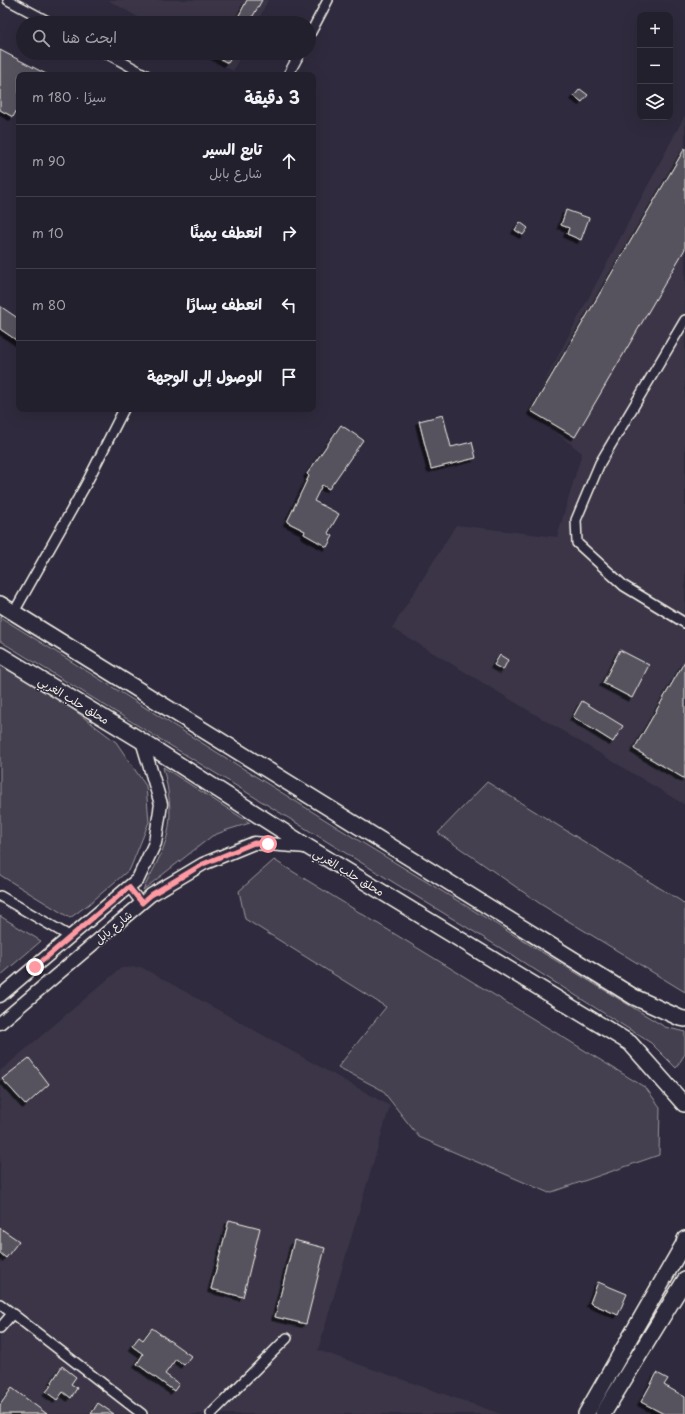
<!DOCTYPE html>
<html lang="ar">
<meta charset="utf-8">
<style>
:root{--surface:#23202e;--page:#2b2836;--text:#f1f3f6;--muted:#a3a3aa;--line:#403e4a}
body{margin:0;font-family:"Playpen Sans","Playpen Sans Arabic",sans-serif;background:var(--page);color:var(--text);direction:rtl}
.controls{position:absolute;right:12px;top:12px;display:grid;overflow:hidden;border-radius:8px;box-shadow:0 4px 16px #0002}
.controls button{width:36px;height:36px;display:grid;place-items:center;padding:0;border:0;border-bottom:1px solid var(--line);background:var(--surface);color:var(--text);font:20px sans-serif}
.stop{position:absolute;width:12px;height:12px;margin:-9px;border:3px solid #ff9aa2;border-radius:50%;background:#fff}
.stop.end{background:#ff9aa2;border-color:#fff;box-shadow:0 1px 4px #0008}
.list{margin:0;padding:0;list-style:none}
h2{display:flex;justify-content:space-between;align-items:center;height:52px;margin:0;padding:0 16px;font-size:17px}
h2 small{font-size:13px;font-weight:400;color:var(--muted)}
.list li{display:grid;grid-template-columns:26px 1fr auto;gap:12px;align-items:center;box-sizing:border-box;height:72px;padding:0 16px;border-top:1px solid var(--line)}
.list b{display:block;font-size:15px;white-space:nowrap}
.list p{margin:0;font-size:13px;white-space:nowrap;color:var(--muted)}
.list em{font-size:13px;font-style:normal;color:var(--muted)}
.icon{flex:none;width:22px;height:22px;fill:none;stroke:currentColor;stroke-width:2;stroke-linecap:round;stroke-linejoin:round}
.map{position:relative;flex:none;width:685px;height:1414px;overflow:hidden;direction:ltr}
.search{position:absolute;background:var(--surface);box-shadow:0 4px 16px #0002;left:16px;top:16px;width:300px;height:44px;display:flex;align-items:center;gap:10px;box-sizing:border-box;padding:0 14px;border-radius:22px;color:var(--muted);font-size:15px}
.panel{position:absolute;background:var(--surface);box-shadow:0 4px 16px #0002;left:16px;top:72px;width:300px;height:340px;border-radius:8px;direction:rtl}
.map>svg:first-child{display:block}
.built{fill:#3b3647}
.green{fill:#454050;stroke:#9c989c}
.building{fill:#56525f;stroke:#f4f1e8;filter:url(#shadow)}
.lines{fill:none;stroke-linecap:round;stroke-linejoin:round}
.minor-casing{stroke:#f4f1e8;stroke-width:12}
.tertiary-casing{stroke:#f4f1e8;stroke-width:15}
.primary-casing{stroke:#f4f1e8;stroke-width:18}
.trunk-casing{stroke:#f4f1e8;stroke-width:18}
.minor{stroke:#2f2a3d;stroke-width:9}
.tertiary{stroke:#2f2a3d;stroke-width:12}
.primary{stroke:#2f2a3d;stroke-width:15}
.trunk{stroke:#2f2a3d;stroke-width:15}
.route{stroke:#ff9aa2;stroke-width:5}
.labels{text-anchor:middle;dominant-baseline:central;stroke-width:3;stroke-linejoin:round;paint-order:stroke}
.street-label{font-size:11px;fill:#f4f1e8;stroke:#2f2a3d}
</style>
<div class="map">
<svg width="685" height="1414" viewBox="0 0 685 1414">
<defs>
<filter id="shadow"><feDropShadow dx="-3.5" dy="3.5" stdDeviation="0" flood-color="#0009"/></filter>
</defs>
<rect width="100%" height="100%" fill="#2f2a3d"/>
<filter id="ink" filterUnits="userSpaceOnUse"><feTurbulence type="fractalNoise" baseFrequency=".025" numOctaves="2"/><feDisplacementMap in="SourceGraphic" scale="8" xChannelSelector="R" yChannelSelector="G"/><feConvolveMatrix kernelMatrix="1 2 1 2 8 2 1 2 1" color-interpolation-filters="sRGB"/></filter>
<g filter="url(#ink)">
<g class="built">
<path d="M 108,0 L 268,0 L 257,23 L 148,23 Z"/>
<path d="M 201,53 L 242,53 L 233,71 Z"/>
<path d="M 685,115 L 685,805 L 392,628 L 456,525 L 557,537 L 582,453 L 529,411 Z"/>
<path d="M 141,967 L 390,1106 L 318,1350 L 501,1414 L 0,1414 L 0,1071 L 121,968 Z"/>
</g>
<g class="green">
<path d="M 0,617 L 348,834 L 665,1027 L 685,1032 L 685,1054 L 676,1068 L 651,1043 L 502,949 L 0,641 Z"/>
<path d="M 0,663 L 53,694 L 116,742 L 146,786 L 149,822 L 130,869 L 89,904 L 70,918 L 0,875 Z"/>
<path d="M 163,767 L 250,823 L 227,830 L 212,836 L 143,890 C 150,875 160,859 165,843 C 174,818 169,792 163,767 Z"/>
<path d="M 487,782 L 681,901 L 685,905 L 685,992 L 542,905 L 438,833 Z"/>
<path d="M 274,860 L 646,1088 L 660,1107 L 659,1155 L 549,1193 L 419,1137 L 382,1090 L 338,1067 L 386,1007 L 245,919 L 239,891 Z"/>
<path d="M 0,916 L 41,941 L 0,976 Z"/>
</g>
<g class="building">
<path d="M 247,0 L 262,0 L 249,23 L 235,23 Z"/>
<path d="M 0,50 L 48,75 L 19,75 L 19,106 L 13,117 L 0,110 Z"/>
<path d="M 209,53 L 234,53 L 228,63 Z"/>
<path d="M 580,89 L 588,95 L 582,102 L 574,96 Z"/>
<path d="M 685,148 L 685,249 L 575,437 L 531,411 Z"/>
<path d="M 566,210 L 589,218 L 581,240 L 567,234 L 569,228 L 561,225 Z"/>
<path d="M 520,222 L 528,228 L 523,235 L 515,230 Z"/>
<path d="M 0,306 L 19,319 L 19,342 L 0,329 Z"/>
<path d="M 443,415 L 451,447 L 472,442 L 476,458 L 431,469 L 419,421 Z"/>
<path d="M 341,425 L 363,440 L 329,489 L 322,485 L 314,501 L 339,514 L 328,533 L 333,536 L 327,547 L 304,534 L 305,531 L 287,522 L 309,476 L 307,474 Z"/>
<path d="M 620,650 L 649,665 L 632,698 L 603,683 Z"/>
<path d="M 500,655 L 508,660 L 503,670 L 494,665 Z"/>
<path d="M 685,661 L 685,779 L 634,749 Z"/>
<path d="M 582,701 L 623,726 L 613,742 L 573,717 Z"/>
<path d="M 29,1058 L 49,1084 L 26,1105 L 2,1079 Z"/>
<path d="M 229,1220 L 260,1228 L 243,1297 L 211,1289 Z"/>
<path d="M 0,1228 L 19,1241 L 6,1258 L 0,1253 Z"/>
<path d="M 294,1240 L 325,1248 L 306,1324 L 275,1317 Z"/>
<path d="M 598,1282 L 627,1294 L 618,1315 L 590,1303 Z"/>
<path d="M 152,1328 L 191,1356 L 184,1365 L 176,1359 L 165,1374 L 179,1384 L 174,1391 L 137,1364 L 143,1354 L 132,1346 L 139,1337 L 143,1340 Z"/>
<path d="M 62,1366 L 76,1377 L 71,1384 L 77,1388 L 71,1398 L 63,1392 L 57,1400 L 46,1392 L 53,1383 L 52,1382 Z"/>
<path d="M 657,1373 L 668,1379 L 664,1385 L 685,1397 L 685,1414 L 664,1414 L 641,1402 Z"/>
<path d="M 12,1388 L 47,1414 L 0,1414 L 0,1405 Z"/>
<path d="M 98,1403 L 114,1414 L 91,1414 Z"/>
</g>
<g class="lines">
<g class="minor-casing">
<g id="minor">
<path d="M 8,0 L 51,23"/>
<path d="M 309,36 L 328,0"/>
<path d="M 106,53 L 146,75"/>
<path d="M 288,75 L 300,53"/>
<path d="M 685,320 L 600,463 L 576,520 L 577,543 L 624,586 L 685,623"/>
<path d="M 14,612 L 85,486 L 124,409"/>
<path d="M 129,887 L 141,903"/>
<path d="M 0,896 L 71,937"/>
<path d="M 0,1304 L 142,1414"/>
<path d="M 0,1328 L 12,1314"/>
<path d="M 211,1414 L 287,1338"/>
</g>
</g>
<g class="tertiary-casing">
<g id="tertiary">
<path d="M 0,996 L 138,879 L 155,843 L 161,804 L 142,741"/>
<path d="M 0,1023 L 151,895 L 203,864 L 254,843 L 307,847"/>
</g>
</g>
<g class="primary-casing">
<g id="primary">
<path d="M 586,1414 L 683,1245 L 685,1239"/>
<path d="M 603,1414 L 685,1280"/>
</g>
</g>
<g class="trunk-casing">
<g id="trunk">
<path d="M 0,604 L 634,997 L 680,1018 L 685,1019"/>
<path d="M 0,655 L 142,741 L 308,847 L 630,1043 L 684,1104"/>
</g>
</g>
<use href="#minor" class="minor"/>
<use href="#tertiary" class="tertiary"/>
<use href="#primary" class="primary"/>
<use href="#trunk" class="trunk"/>
</g>
</g>
<g class="lines" filter="url(#ink)">
<path class="route" d="M 35,967 L 129,887 L 142,903 L 151,895 L 203,864 L 254,843 L 268,844"/>
</g>
<g class="labels">
<g class="street-label">
<text transform="translate(74 700) rotate(31)">محلق حلب الغربي</text>
<text transform="translate(349 872) rotate(31)">محلق حلب الغربي</text>
<text transform="translate(113 927) rotate(-40)">شارع بابل</text>
</g>
</g>
</svg>
<div class="controls">
<button>+</button>
<button>−</button>
<button><svg class="icon" aria-label="layers" viewBox="0 0 24 24"><path d="M12 4l9 5-9 5-9-5zM3 14l9 5 9-5"/></svg></button>
</div>
<div class="stop" style="left:268px;top:844px"></div>
<div class="stop end" style="left:35px;top:967px"></div>
<div class="search"><svg class="icon" aria-label="search" viewBox="0 0 24 24"><circle cx="10" cy="10" r="6"/><path d="M15 15l6 6"/></svg>ابحث هنا</div>
<section class="panel">
<h2>3 دقيقة<small>سيرًا · 180 m</small></h2>
<ul class="list">
<li><svg class="icon" aria-label="ahead" viewBox="0 0 24 24"><path d="M12 20V5M6 11l6-6 6 6"/></svg><div><b>تابع السير</b><p>شارع بابل</p></div><em>90 m</em></li>
<li><svg class="icon" aria-label="right" viewBox="0 0 24 24"><path d="M7 20v-9h11M14 6l5 5-5 5"/></svg><div><b>انعطف يمينًا</b></div><em>10 m</em></li>
<li><svg class="icon" aria-label="left" viewBox="0 0 24 24"><path d="M17 20v-9H6M10 6l-5 5 5 5"/></svg><div><b>انعطف يسارًا</b></div><em>80 m</em></li>
<li><svg class="icon" aria-label="arrive" viewBox="0 0 24 24"><path d="M6 21V4h12l-3 4 3 4H6"/></svg><div><b>الوصول إلى الوجهة</b></div></li>
</ul>
</section>
</div>
